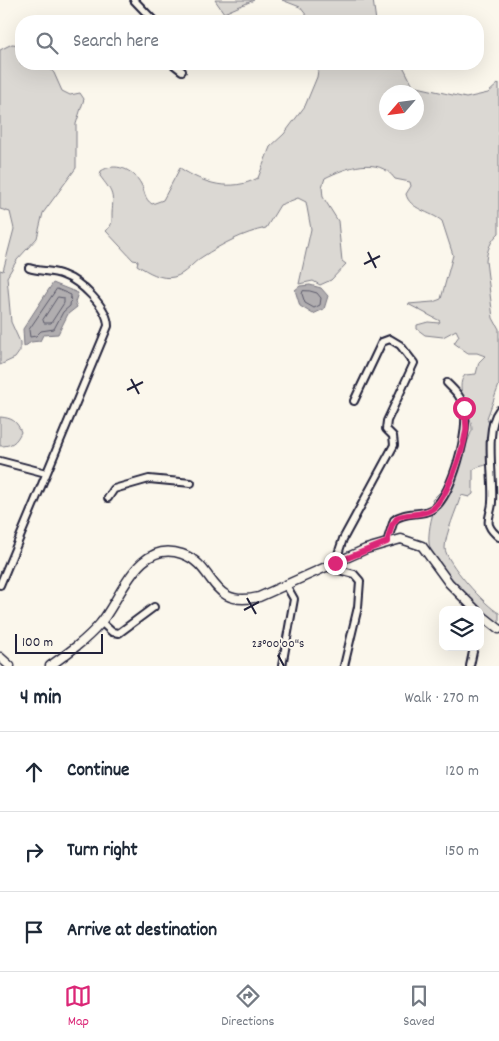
<!DOCTYPE html>
<meta charset="utf-8">
<style>
:root{--surface:#fff;--page:#f2f2f3;--text:#1f2937;--muted:#747a83;--line:#e0e1e3;--accent:#db2777}
body{margin:0;font-family:Dekko,sans-serif;background:var(--page);color:var(--text)}
.controls{position:absolute;right:15px;bottom:15px;display:grid;overflow:hidden;border-radius:10px;box-shadow:0 5px 20px #0002}
.controls button{width:45px;height:45px;display:grid;place-items:center;padding:0;border:0;border-bottom:1px solid var(--line);background:var(--surface);color:var(--text);font:25px sans-serif}
.compass{position:absolute;left:379px;top:85px;width:45px;height:45px;border-radius:50%;background:var(--surface);box-shadow:0 5px 20px #0002;rotate:242deg}
.scale{position:absolute;left:15px;bottom:12px;width:88px;box-sizing:border-box;padding-left:5px;border:2px solid #22223b;border-top:0;font-size:14px;line-height:18px;white-space:nowrap;color:#22223b;-webkit-text-stroke:4px #fbf7ec;paint-order:stroke}
.stop{position:absolute;width:15px;height:15px;margin:-11px;border:4px solid #db2777;border-radius:50%;background:#fff}
.stop.end{background:#db2777;border-color:#fff;box-shadow:0 1px 5px #0008}
.list{margin:0;padding:0;list-style:none}
h2{display:flex;justify-content:space-between;align-items:center;height:65px;margin:0;padding:0 20px;font-size:21px}
h2 small{font-size:16px;font-weight:400;color:var(--muted)}
.list li{display:grid;grid-template-columns:32px 1fr auto;gap:15px;align-items:center;box-sizing:border-box;height:80px;padding:0 20px;border-top:1px solid var(--line)}
.list b{display:block;font-size:19px;white-space:nowrap}
.list em{font-size:16px;font-style:normal;color:var(--muted)}
.icon{flex:none;width:28px;height:28px;fill:none;stroke:currentColor;stroke-width:2;stroke-linecap:round;stroke-linejoin:round}
.map{position:relative;flex:none;width:499px;height:666px;overflow:hidden}
.search{position:absolute;background:var(--surface);box-shadow:0 5px 20px #0002;left:15px;right:15px;top:15px;height:55px;display:flex;align-items:center;gap:12px;box-sizing:border-box;padding:0 18px;border-radius:20px;color:var(--muted);font-size:19px}
.sheet{height:305px;background:var(--surface)}
nav{display:flex;justify-content:space-around;align-items:center;box-sizing:border-box;height:70px;border-top:1px solid var(--line);background:var(--surface);font-size:14px;color:var(--muted)}
nav a{display:grid;justify-items:center;gap:2px}
nav .on{color:var(--accent)}
.map>svg:first-child{display:block}
.green{fill:#dbd8d3;stroke:#7e7d87;fill-rule:evenodd}
.water{fill:#b1aeb0;stroke:#787681}
.lines{fill:none;stroke-linecap:round;stroke-linejoin:round}
.shore{stroke:#5b5a6a;stroke-width:1}
.minor-casing{stroke:#22223b;stroke-width:10}
.major-casing{stroke:#22223b;stroke-width:11}
.minor{stroke:#fbf7ec;stroke-width:6}
.major{stroke:#fbf7ec;stroke-width:8}
.route{stroke:#db2777;stroke-width:6}
.ticks{fill:none;stroke:#22223b;stroke-width:2}
.ticks-label{font-size:12px;text-anchor:middle;fill:#22223b;stroke:#fbf7ec;stroke-width:4;stroke-linejoin:round;paint-order:stroke}
</style>
<div class="map">
<svg width="499" height="666" viewBox="0 0 499 666">
<rect width="100%" height="100%" fill="#fbf7ec"/>
<filter id="ink" filterUnits="userSpaceOnUse"><feTurbulence type="fractalNoise" baseFrequency=".02" numOctaves="2"/><feDisplacementMap in="SourceGraphic" scale="10" xChannelSelector="R" yChannelSelector="G"/><feConvolveMatrix kernelMatrix="1 2 1 2 8 2 1 2 1" color-interpolation-filters="sRGB"/></filter>
<g filter="url(#ink)">
<g class="green">
<path d="M 215,0 L 254,0 L 224,13 Z"/>
<path d="M 282,0 L 373,0 L 376,21 L 311,21 L 300,7 Z"/>
<path d="M 12,44 L 21,45 L 21,64 L 46,64 L 54,73 L 62,91 L 70,95 L 80,93 L 84,99 L 76,124 L 76,168 L 43,213 L 37,238 L 17,260 L 7,277 L 11,322 L 20,342 L 20,351 L 15,358 L 0,365 L 0,270 L 3,271 L 14,229 L 10,212 L 0,209 L 0,50 Z"/>
<path d="M 319,64 L 402,64 L 413,86 L 466,98 L 488,93 L 499,83 L 499,233 C 491,240 487,250 486,261 L 493,318 L 499,329 L 499,385 L 487,418 L 491,429 L 491,462 C 486,467 479,465 473,470 L 473,494 L 469,497 L 461,495 C 457,509 445,534 445,548 C 445,561 486,607 499,613 L 499,625 C 481,611 430,566 429,543 C 428,534 431,516 435,509 L 432,500 L 453,479 L 472,430 C 472,414 453,388 465,375 L 476,374 L 479,362 L 485,356 L 477,353 L 468,353 L 454,343 L 459,336 L 456,330 L 443,337 L 425,335 L 417,329 L 417,325 L 428,322 L 439,323 L 440,321 L 408,304 L 433,302 L 441,299 L 453,255 L 442,221 C 431,212 409,209 406,194 L 411,186 L 410,182 L 395,179 C 378,155 345,168 325,178 L 322,187 L 323,197 L 338,221 L 342,261 L 346,264 L 331,280 L 320,285 L 313,281 L 299,284 L 311,229 L 306,202 L 298,198 L 280,205 L 266,228 C 243,233 222,244 202,257 C 192,263 186,274 174,277 C 161,280 148,272 137,265 L 138,261 L 133,260 L 106,231 C 113,224 112,222 112,213 C 114,193 112,192 100,176 L 101,171 C 115,162 133,169 141,184 C 145,191 144,199 152,204 L 163,200 L 180,168 C 204,184 231,192 258,178 L 270,147 L 284,134 L 305,106 L 317,77 ZM 386,92 L 416,92 L 416,122 L 386,122 Z"/>
<path d="M 0,417 C 12,418 17,421 21,432 C 16,443 11,446 0,446 Z"/>
</g>
<g class="water">
<path d="M 53,283 L 78,293 L 75,302 L 77,307 L 68,314 L 58,334 L 43,335 L 40,341 L 31,342 L 24,347 L 23,329 Z"/>
<path d="M 310,285 L 321,288 L 328,296 L 324,309 L 313,314 L 300,306 L 295,290 L 300,286 Z"/>
</g>
<g class="lines">
<g class="shore">
<path d="M 57,289 L 71,295 L 70,306 L 63,312 L 54,329 L 41,331 L 36,336 L 30,337 L 29,330 Z"/>
<path d="M 310,291 L 317,293 L 321,298 L 320,305 L 314,308 L 305,303 L 302,294 L 303,291 Z"/>
<path d="M 58,297 L 64,298 L 64,303 L 51,323 L 44,323 L 43,320 Z"/>
</g>
<g class="minor-casing">
<g id="minor">
<path d="M 134,0 L 154,21"/>
<path d="M 173,64 L 182,71"/>
<path d="M 499,410 C 484,429 494,478 492,502 C 492,510 487,518 489,525 C 491,530 495,534 499,537"/>
<path d="M 0,461 L 46,473"/>
<path d="M 108,498 L 114,489 L 149,479 L 191,483"/>
<path d="M 387,542 L 394,520 C 406,510 422,517 434,508 C 452,494 470,430 464,408 C 462,397 454,390 447,383"/>
<path d="M 335,563 L 343,539 L 394,445 L 393,436 L 386,429 L 387,421 L 414,363 L 400,345 L 390,339 L 382,342 L 354,401"/>
<path d="M 327,567 L 354,574 L 360,581 L 358,607 L 344,666"/>
<path d="M 0,585 L 108,326 C 108,307 80,281 63,275 C 52,270 40,272 29,268"/>
<path d="M 101,622 L 112,632 L 119,633 L 154,607"/>
<path d="M 282,666 L 294,599 L 286,585"/>
<path d="M 470,666 L 474,647"/>
</g>
</g>
<g class="major-casing">
<g id="major">
<path d="M 480,614 L 499,629"/>
<path d="M 0,657 L 10,666"/>
<path d="M 50,666 C 68,653 85,641 99,625 C 121,600 137,538 182,554 C 217,566 208,609 259,597 L 366,549 L 401,539 L 422,546 L 449,583 L 476,610"/>
</g>
</g>
<use href="#minor" class="minor"/>
<use href="#major" class="major"/>
</g>
</g>
<g class="lines" filter="url(#ink)">
<path class="route" d="M 335,563 L 387,542 L 392,525 L 398,517 C 409,513 422,516 432,509 C 447,500 463,449 466,431 C 467,424 465,416 464,408"/>
</g>
<path class="ticks" d="M 368,252 L 376,268M 364,264 L 380,256M 131,379 L 139,394M 127,390 L 143,382M 247,598 L 256,614M 244,610 L 259,602M 278,655 L 284,666"/>
<g class="ticks-label">
<text x="278" y="647">23°00'00"S</text>
</g>
</svg>
<div class="controls">
<button><svg class="icon" aria-label="layers" viewBox="0 0 24 24"><path d="M12 4l9 5-9 5-9-5zM3 14l9 5 9-5"/></svg></button>
</div>
<svg class="compass" viewBox="-18 -18 36 36"><path d="M0-13l5 13h-10z" fill="#e53935"/><path d="M0 13l5-13h-10z" fill="#747a83"/></svg>
<div class="scale">100 m</div>
<div class="stop" style="left:464px;top:408px"></div>
<div class="stop end" style="left:335px;top:563px"></div>
<div class="search"><svg class="icon" aria-label="search" viewBox="0 0 24 24"><circle cx="10" cy="10" r="6"/><path d="M15 15l6 6"/></svg>Search here</div>
</div>
<section class="sheet">
<h2>4 min<small>Walk · 270 m</small></h2>
<ul class="list">
<li><svg class="icon" aria-label="ahead" viewBox="0 0 24 24"><path d="M12 20V5M6 11l6-6 6 6"/></svg><div><b>Continue</b></div><em>120 m</em></li>
<li><svg class="icon" aria-label="right" viewBox="0 0 24 24"><path d="M7 20v-9h11M14 6l5 5-5 5"/></svg><div><b>Turn right</b></div><em>150 m</em></li>
<li><svg class="icon" aria-label="arrive" viewBox="0 0 24 24"><path d="M6 21V4h12l-3 4 3 4H6"/></svg><div><b>Arrive at destination</b></div></li>
</ul>
</section>
<nav>
<a class="on"><svg class="icon" aria-label="map" viewBox="0 0 24 24"><path d="M3 6l6-2 6 2 6-2v14l-6 2-6-2-6 2zM9 4v14M15 6v14"/></svg>Map</a>
<a><svg class="icon" aria-label="directions" viewBox="0 0 24 24"><path d="M12 3l9 9-9 9-9-9zM9 14v-3h6M13 9l2 2-2 2"/></svg>Directions</a>
<a><svg class="icon" aria-label="saved" viewBox="0 0 24 24"><path d="M7 4h10v16l-5-4-5 4z"/></svg>Saved</a>
</nav>
